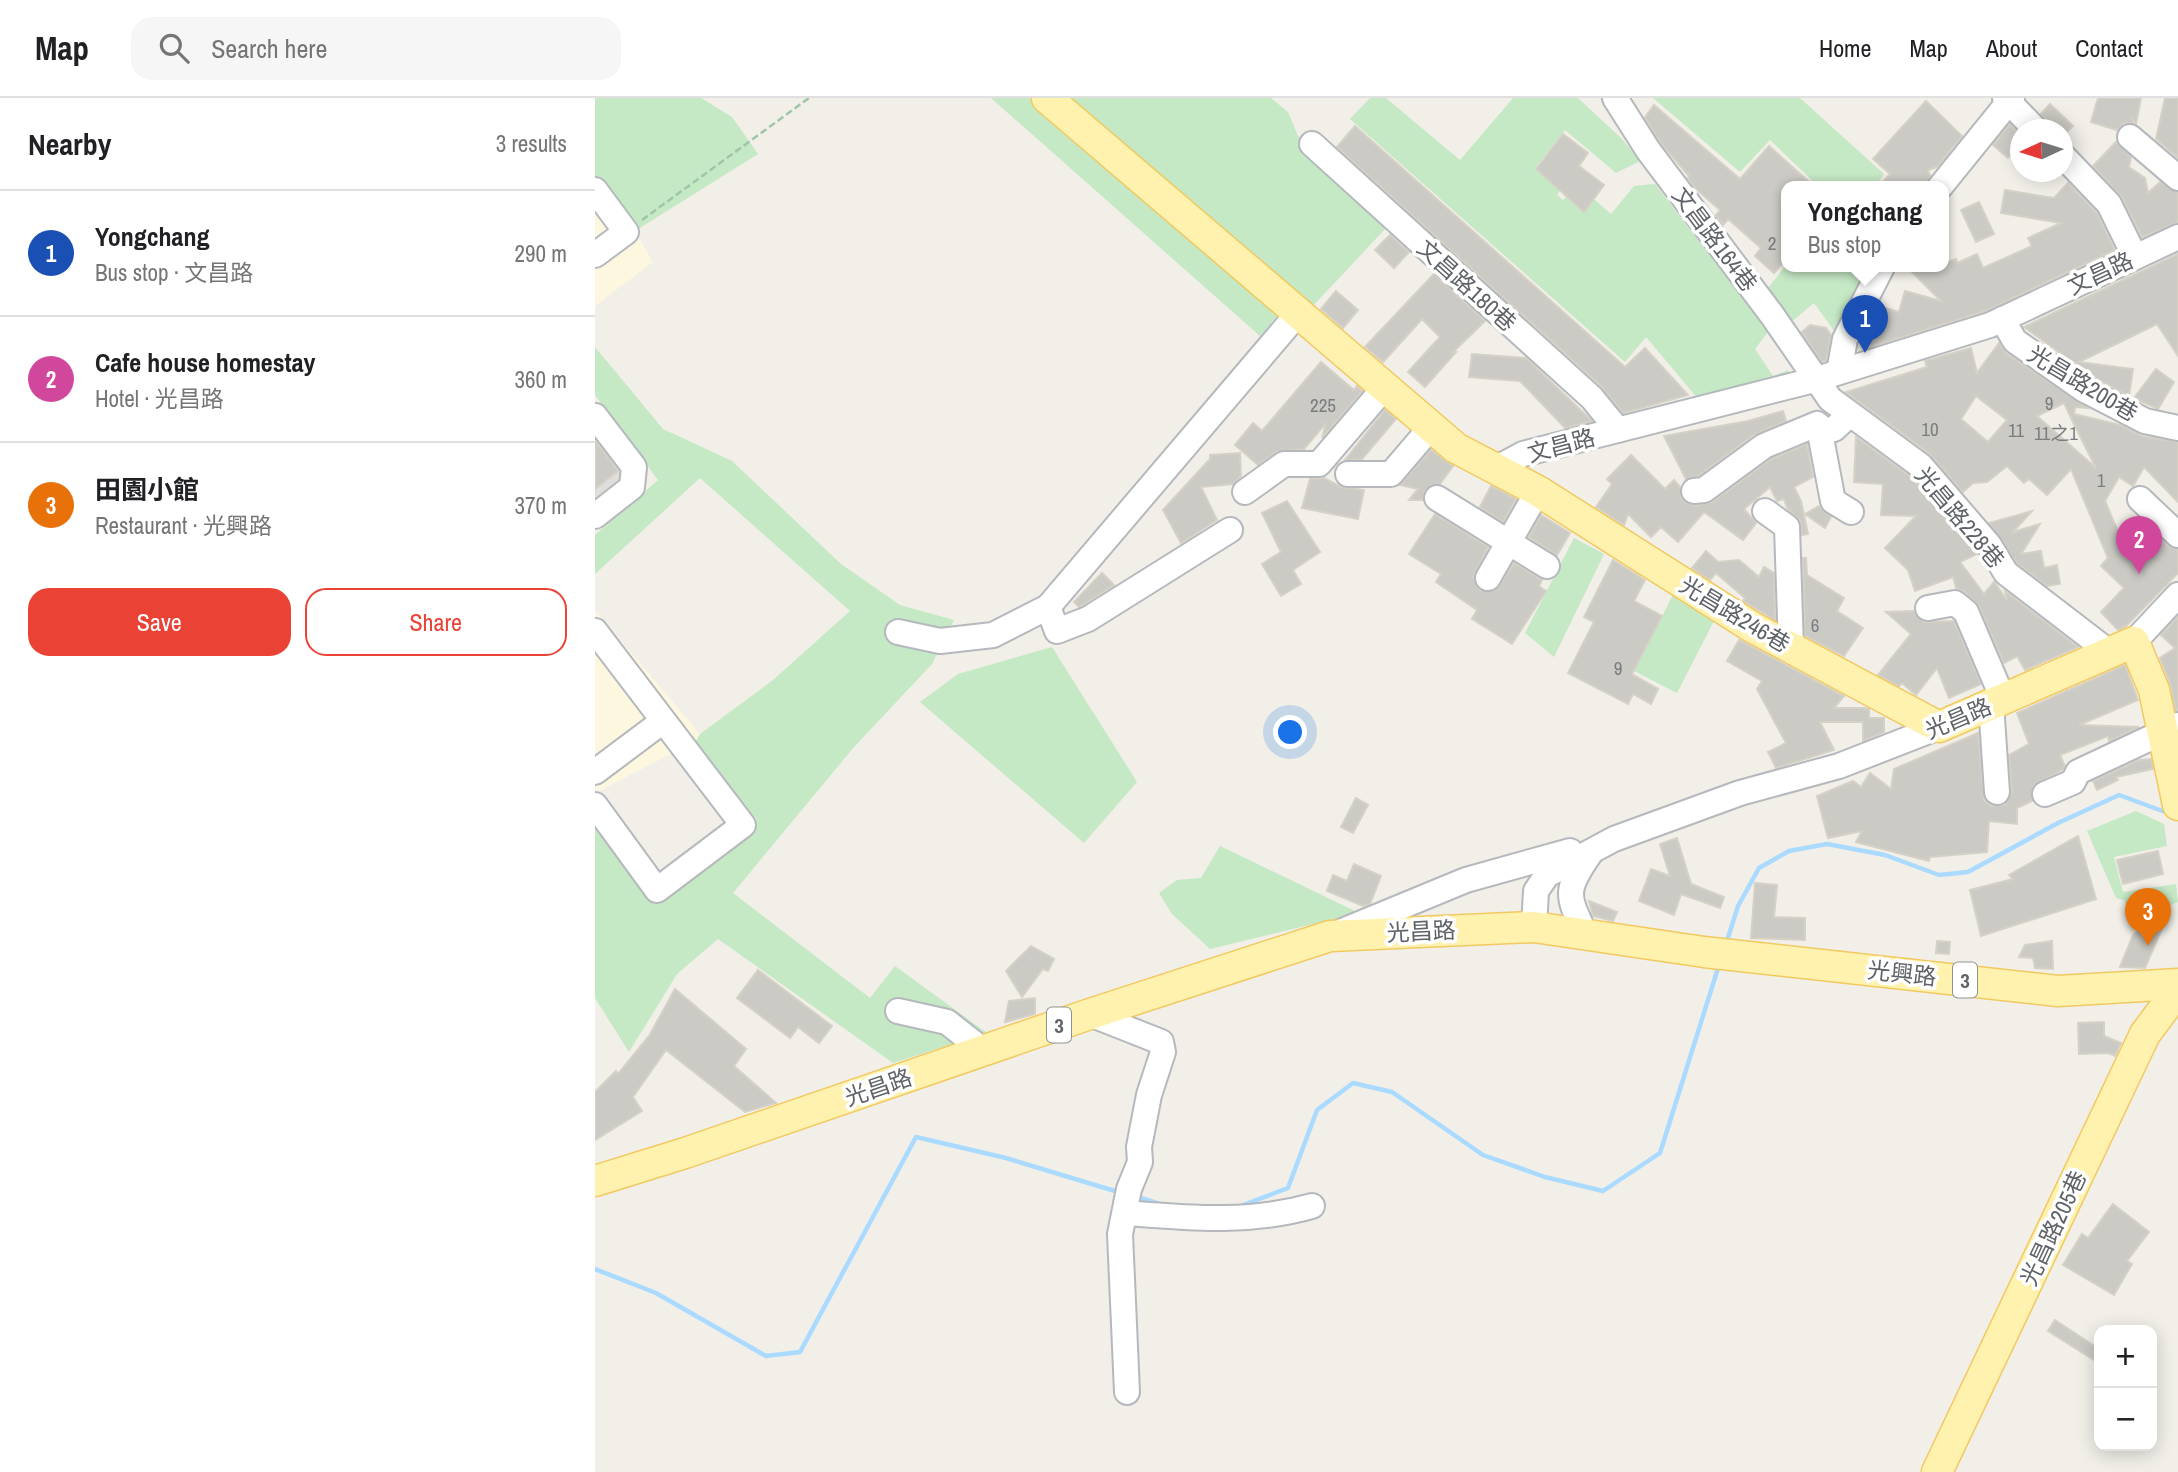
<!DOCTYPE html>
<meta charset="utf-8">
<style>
:root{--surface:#fff;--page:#f6f6f6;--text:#202124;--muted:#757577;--line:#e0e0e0;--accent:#ea4335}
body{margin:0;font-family:"Archivo Narrow","Noto Sans TC",sans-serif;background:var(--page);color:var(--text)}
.controls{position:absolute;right:21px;bottom:21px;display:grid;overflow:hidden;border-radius:14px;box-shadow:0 4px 18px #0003}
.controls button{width:63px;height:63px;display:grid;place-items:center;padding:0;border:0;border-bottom:2px solid var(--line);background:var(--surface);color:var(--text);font:35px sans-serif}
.compass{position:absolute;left:1415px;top:21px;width:63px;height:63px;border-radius:50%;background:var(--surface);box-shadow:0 4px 18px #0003;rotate:266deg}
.you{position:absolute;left:696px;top:635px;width:24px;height:24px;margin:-18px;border:5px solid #fff;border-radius:50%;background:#1a73e8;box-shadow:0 0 0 10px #1a73e833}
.badge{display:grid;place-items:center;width:46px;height:46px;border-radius:50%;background:var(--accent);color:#fff;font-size:23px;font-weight:700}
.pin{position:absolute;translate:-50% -58px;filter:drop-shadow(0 2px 4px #0008)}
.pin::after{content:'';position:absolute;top:37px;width:24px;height:21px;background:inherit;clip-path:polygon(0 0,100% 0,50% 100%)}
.popup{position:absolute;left:1186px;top:83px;width:168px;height:91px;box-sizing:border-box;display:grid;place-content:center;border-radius:14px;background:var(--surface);filter:drop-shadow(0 2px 5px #0005);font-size:23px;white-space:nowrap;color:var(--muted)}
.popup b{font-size:26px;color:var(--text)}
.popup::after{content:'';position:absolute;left:50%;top:100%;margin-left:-14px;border:14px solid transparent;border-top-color:var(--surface)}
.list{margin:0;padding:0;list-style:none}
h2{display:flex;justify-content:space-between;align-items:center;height:91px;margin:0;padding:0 28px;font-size:30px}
h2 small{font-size:23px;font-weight:400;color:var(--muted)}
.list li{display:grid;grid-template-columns:46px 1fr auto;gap:21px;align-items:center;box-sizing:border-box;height:126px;padding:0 28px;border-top:2px solid var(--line)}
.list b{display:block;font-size:26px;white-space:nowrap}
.list p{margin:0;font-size:23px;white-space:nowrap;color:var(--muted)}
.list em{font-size:23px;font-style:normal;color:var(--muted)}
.actions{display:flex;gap:14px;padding:21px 28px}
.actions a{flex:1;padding:16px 0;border:2px solid var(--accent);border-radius:21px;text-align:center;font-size:24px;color:var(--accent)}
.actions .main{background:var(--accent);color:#fff}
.icon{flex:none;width:38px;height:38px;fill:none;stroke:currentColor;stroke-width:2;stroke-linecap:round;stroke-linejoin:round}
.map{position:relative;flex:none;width:1583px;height:1374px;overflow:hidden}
header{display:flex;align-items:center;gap:42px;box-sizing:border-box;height:98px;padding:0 35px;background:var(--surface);border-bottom:2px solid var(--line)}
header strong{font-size:33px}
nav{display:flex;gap:38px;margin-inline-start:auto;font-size:24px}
.search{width:490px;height:63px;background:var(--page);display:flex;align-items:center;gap:18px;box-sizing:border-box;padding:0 24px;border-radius:21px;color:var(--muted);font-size:26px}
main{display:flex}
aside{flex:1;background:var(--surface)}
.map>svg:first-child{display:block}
.commercial{fill:#fef7e0}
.industrial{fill:#e0deda}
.green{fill:#c5e8c5}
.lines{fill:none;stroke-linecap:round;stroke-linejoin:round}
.stream{stroke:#aadaff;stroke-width:4.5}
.building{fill:#cccac5;stroke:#d6d1c6;stroke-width:2;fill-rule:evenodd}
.minor-casing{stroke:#b5b8bc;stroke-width:28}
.major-casing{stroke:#f2c960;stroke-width:33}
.path{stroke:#9cc7a9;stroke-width:2.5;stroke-dasharray:7 3.5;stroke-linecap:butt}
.minor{stroke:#fff;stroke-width:24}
.major{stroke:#fff2af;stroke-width:30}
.labels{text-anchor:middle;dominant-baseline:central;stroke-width:7;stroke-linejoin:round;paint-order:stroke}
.number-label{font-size:19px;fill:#7a7d7f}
.shield{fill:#fff;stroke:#8f9295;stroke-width:2}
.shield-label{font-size:21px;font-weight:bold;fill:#5f6368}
.street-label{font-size:23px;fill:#5f6368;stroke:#fff}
</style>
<header>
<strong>Map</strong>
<div class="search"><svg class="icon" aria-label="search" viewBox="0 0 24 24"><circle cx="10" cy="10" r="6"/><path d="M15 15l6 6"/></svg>Search here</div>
<nav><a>Home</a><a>Map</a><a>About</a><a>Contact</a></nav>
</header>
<main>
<aside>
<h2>Nearby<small>3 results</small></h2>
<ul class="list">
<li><span class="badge" style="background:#1a4fb4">1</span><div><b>Yongchang</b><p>Bus stop · 文昌路</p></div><em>290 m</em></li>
<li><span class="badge" style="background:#d1479c">2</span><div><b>Cafe house homestay</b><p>Hotel · 光昌路</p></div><em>360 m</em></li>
<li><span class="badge" style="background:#e8710a">3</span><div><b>田園小館</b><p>Restaurant · 光興路</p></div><em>370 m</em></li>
</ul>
<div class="actions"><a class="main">Save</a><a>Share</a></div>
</aside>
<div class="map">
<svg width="1583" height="1374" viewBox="0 0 1583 1374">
<rect width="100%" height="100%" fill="#f1efe8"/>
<g class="commercial">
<path d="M 0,82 L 40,133 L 58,164 L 0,208 Z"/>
<path d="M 0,512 L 105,636 L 101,643 L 0,695 Z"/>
</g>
<path class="industrial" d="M 0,331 L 31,372 L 30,384 L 0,407 Z"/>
<g class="green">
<path d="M 0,0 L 106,0 L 137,19 L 163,56 L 40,133 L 0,82 Z"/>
<path d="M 396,0 L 443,0 L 682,218 L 665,238 Z"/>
<path d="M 470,0 L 676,0 L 693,14 L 711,57 L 791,130 L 716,210 Z"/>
<path d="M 775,0 L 791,0 L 865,62 L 918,0 L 983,0 L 1027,41 L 1045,63 L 1021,75 L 970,32 L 939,71 L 966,91 L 962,97 L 968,102 L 971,99 L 989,113 L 999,101 L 1016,116 L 1039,88 L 1060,86 L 1173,234 L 1160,251 L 1178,278 L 1193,272 L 1196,278 L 1104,302 L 1051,239 L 1030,264 L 755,21 Z"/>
<path d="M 1058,0 L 1205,0 L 1289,76 L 1280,89 L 1224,89 L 1175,42 L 1145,74 Z"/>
<path d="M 1191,167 L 1191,169 L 1258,169 L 1264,173 L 1266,169 L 1279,169 L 1245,241 L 1219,205 L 1195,225 L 1170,194 Z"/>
<path d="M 0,249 L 68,331 L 137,363 L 246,466 L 305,507 L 359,522 L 337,566 L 259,649 L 138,795 L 275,900 L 300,868 L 392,935 L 298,965 L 123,841 L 82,876 L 34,954 L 0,900 L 0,717 L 67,794 L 162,722 L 101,643 L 105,636 L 178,582 L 255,513 L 105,380 L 0,476 L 0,437 L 63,382 L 0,297 Z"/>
<path d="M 979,440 L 1009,456 L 959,559 L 930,535 Z"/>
<path d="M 1080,493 L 1123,515 L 1082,595 L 1039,573 Z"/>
<path d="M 457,549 L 542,684 L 489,745 L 325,604 L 363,576 Z"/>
<path d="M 1541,713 L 1569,726 L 1572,748 L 1519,759 L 1528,794 L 1581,786 L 1583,804 L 1564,812 L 1540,830 L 1529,802 L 1521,800 L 1492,733 Z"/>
<path d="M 625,748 L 764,815 L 615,851 L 577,816 L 564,795 L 582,782 L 606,780 Z"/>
</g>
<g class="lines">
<g class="stream">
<path d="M 1131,846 L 1143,808 L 1164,770 L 1194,753 L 1232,746 L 1290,757 L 1344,777 L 1373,774 L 1463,725 L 1524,697 L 1573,715"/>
<path d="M 546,1100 L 568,1107"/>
<path d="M 643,1109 L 693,1090 L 722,1012 L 758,985 L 797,994 L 888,1057 L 950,1079 L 1008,1093 L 1065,1055 L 1124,867"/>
<path d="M 0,1171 L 61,1195 L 171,1258 L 205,1254 L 321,1039 L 411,1060 L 520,1093"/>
</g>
</g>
<g class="building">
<path d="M 1503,0 L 1546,0 L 1541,26 L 1538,21 L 1538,25 L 1529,25 L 1522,32 L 1496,24 Z"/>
<path d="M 1570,0 L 1583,0 L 1583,60 L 1561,41 Z"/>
<path d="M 1331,3 L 1367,38 L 1342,69 L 1333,72 L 1335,78 L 1330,89 L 1283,89 L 1295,76 L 1278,61 Z"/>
<path d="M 1455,6 L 1478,28 L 1468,38 L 1467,32 L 1455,32 L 1446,16 Z"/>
<path d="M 1059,7 L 1145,81 L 1174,48 L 1220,89 L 1191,89 L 1191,161 L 1179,175 L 1160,158 L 1166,150 L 1133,121 L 1128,127 L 1121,117 L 1125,112 L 1100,90 L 1093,80 L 1094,78 L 1065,44 L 1050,19 Z"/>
<path d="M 1415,26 L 1425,37 L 1425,46 L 1413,60 L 1398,47 Z"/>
<path d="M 760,28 L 1030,269 L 1050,250 L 1093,297 L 1028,315 L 1007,289 L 742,49 Z"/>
<path d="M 968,36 L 993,55 L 984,68 L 1009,87 L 989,114 L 941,71 Z"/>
<path d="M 1521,44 L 1536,59 L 1534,69 L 1550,80 L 1553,95 L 1565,84 L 1583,94 L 1583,124 L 1547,139 L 1527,99 L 1498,68 Z"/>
<path d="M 1473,85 L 1502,115 L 1520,152 L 1390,213 L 1272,250 L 1284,208 L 1304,214 L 1310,193 L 1346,203 L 1312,169 L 1349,169 L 1349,165 L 1361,161 L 1362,165 L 1382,156 L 1388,170 L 1437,148 L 1433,140 L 1466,125 L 1406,115 L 1410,92 L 1459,100 Z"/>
<path d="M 1384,104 L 1399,136 L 1381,144 L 1366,112 Z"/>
<path d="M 795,137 L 814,154 L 799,170 L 780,152 Z"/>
<path d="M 1583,156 L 1583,258 L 1562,226 L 1484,264 L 1538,271 L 1534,298 L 1496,278 L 1429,229 Z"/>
<path d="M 839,176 L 890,223 L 858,254 L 861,254 L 830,289 L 813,274 L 845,239 L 827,221 L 788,264 L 770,249 Z"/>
<path d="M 741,193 L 763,212 L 748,230 L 726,211 Z"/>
<path d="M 1215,227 L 1231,230 L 1236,237 L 1231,263 L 1227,264 L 1207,234 Z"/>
<path d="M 1404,245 L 1411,255 L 1492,310 L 1480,309 L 1479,316 L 1525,327 L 1547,338 L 1583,344 L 1583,404 L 1549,369 L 1538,388 L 1524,379 L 1510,403 L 1528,445 L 1548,424 L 1573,448 L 1583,451 L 1583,475 L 1531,528 L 1523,532 L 1506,514 L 1529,490 L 1506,468 L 1513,460 L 1476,371 L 1452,397 L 1434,381 L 1429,385 L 1412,368 L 1392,384 L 1378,385 L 1368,394 L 1335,356 L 1251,294 L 1332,269 L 1330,263 L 1376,250 L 1382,275 ZM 1381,298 L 1412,322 L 1393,344 L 1366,321 ZM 1469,305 L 1478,324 L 1501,370 L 1442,318 Z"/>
<path d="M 877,256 L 931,260 L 997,323 L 970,330 L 925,283 L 874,279 Z"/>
<path d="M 726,264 L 759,292 L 762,288 L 767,293 L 727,340 L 731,325 L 709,351 L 681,354 L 663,367 L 640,347 L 658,325 L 667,333 Z"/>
<path d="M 1561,271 L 1579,284 L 1563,311 L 1539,300 Z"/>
<path d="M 790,312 L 801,321 L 767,361 L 750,362 Z"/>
<path d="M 1188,313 L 1191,323 L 1160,336 L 1103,378 L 1091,381 L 1069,338 L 1153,323 Z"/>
<path d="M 1261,339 L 1316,379 L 1382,456 L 1365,464 L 1389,496 L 1399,484 L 1412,502 L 1410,493 L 1483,549 L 1430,572 L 1422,558 L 1409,565 L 1384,508 L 1369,493 L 1361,490 L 1358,479 L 1320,493 L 1313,472 L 1290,450 L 1321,418 L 1286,417 L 1288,386 L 1259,384 Z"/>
<path d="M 0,342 L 23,373 L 0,391 Z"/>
<path d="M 1212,346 L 1218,379 L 1199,389 L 1206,403 L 1213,436 L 1207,437 L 1205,422 L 1192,410 L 1189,401 L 1182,403 L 1175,389 L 1149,411 L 1161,425 L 1148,442 L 1109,414 L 1083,444 L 1066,429 L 1056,439 L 1033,416 L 1029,427 L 1001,409 L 1017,386 L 1012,381 L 1036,357 L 1070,391 L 1079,382 L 1085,389 L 1087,402 L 1100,408 L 1117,404 L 1176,361 Z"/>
<path d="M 836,352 L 858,368 L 845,386 L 830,392 L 828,402 L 814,402 L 823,391 L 805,387 Z"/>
<path d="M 645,355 L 646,378 L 638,386 L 606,389 L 622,422 L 586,445 L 568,412 L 615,361 L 615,357 Z"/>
<path d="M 729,380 L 746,389 L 769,392 L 763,421 L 707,410 L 715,381 Z"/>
<path d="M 896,388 L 921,401 L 908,424 L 885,409 Z"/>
<path d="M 692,403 L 725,454 L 698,472 L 706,486 L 686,498 L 667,466 L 686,454 L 667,415 Z"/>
<path d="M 1224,408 L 1236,419 L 1230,430 L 1210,416 Z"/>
<path d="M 1437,413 L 1418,434 L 1445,426 L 1426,456 L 1446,453 L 1449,470 L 1462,467 L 1465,486 L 1452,488 L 1422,465 L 1394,425 Z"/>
<path d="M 840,416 L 893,449 L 878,479 L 885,492 L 901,492 L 919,465 L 947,482 L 944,488 L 951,493 L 917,546 L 877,521 L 882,512 L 841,484 L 846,476 L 814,456 Z"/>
<path d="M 946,417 L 975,435 L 962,457 L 934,439 Z"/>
<path d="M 1111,453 L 1123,464 L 1144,462 L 1164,479 L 1169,469 L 1179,475 L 1180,522 L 1148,503 L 1150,500 L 1121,475 L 1115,482 L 1097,470 Z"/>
<path d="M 1208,460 L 1211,460 L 1212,477 L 1249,500 L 1242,513 L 1268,530 L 1249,558 L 1210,538 Z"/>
<path d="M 1018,462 L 1050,482 L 1039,503 L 1067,518 L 1037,576 L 1063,591 L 1056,606 L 1038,596 L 1033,606 L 973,575 L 999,524 L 989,519 Z"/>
<path d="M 507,475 L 519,487 L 484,509 L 479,504 Z"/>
<path d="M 1318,513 L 1329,524 L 1359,523 L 1386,586 L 1354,600 L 1342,570 L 1321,597 L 1307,585 L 1304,588 L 1283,577 L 1316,536 L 1291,514 Z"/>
<path d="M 1583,519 L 1583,612 L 1581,613 L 1575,585 L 1565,560 L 1580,550 L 1566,537 Z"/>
<path d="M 1144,542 L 1249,598 L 1239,610 L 1270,610 L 1274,611 L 1274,620 L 1289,620 L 1289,634 L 1268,643 L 1268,624 L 1225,624 L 1239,652 L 1181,670 L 1173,654 L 1191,645 L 1162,591 L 1167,583 L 1132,563 Z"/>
<path d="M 1530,567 L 1543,602 L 1484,627 L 1544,629 L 1514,643 L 1513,638 L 1465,657 L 1470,668 L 1467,672 L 1439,687 L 1437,703 L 1422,710 L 1422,726 L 1394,723 L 1392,754 L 1335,759 L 1334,763 L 1261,744 L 1267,733 L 1233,740 L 1222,698 L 1258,683 L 1266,689 L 1275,675 L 1296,691 L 1299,671 L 1383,635 L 1389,702 L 1396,708 L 1410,707 L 1417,694 L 1414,657 L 1434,646 L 1422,615 Z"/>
<path d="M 1556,661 L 1558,671 L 1521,679 L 1523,682 L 1502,692 L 1498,683 L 1544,662 Z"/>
<path d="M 761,700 L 773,707 L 758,735 L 746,729 Z"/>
<path d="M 1483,738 L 1501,801 L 1386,838 L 1375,792 L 1418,781 L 1414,777 Z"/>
<path d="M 1082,740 L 1096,786 L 1129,799 L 1125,810 L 1086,796 L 1079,817 L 1044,803 L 1056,771 L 1075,778 L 1065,746 Z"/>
<path d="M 1563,753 L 1568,776 L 1528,786 L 1522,762 Z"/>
<path d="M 759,766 L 786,778 L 775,806 L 768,808 L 732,793 L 738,777 L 752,783 Z"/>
<path d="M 1160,785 L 1182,787 L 1179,819 L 1210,820 L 1210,842 L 1156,840 Z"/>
<path d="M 994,803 L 1022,814 L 1018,823 L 998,818 Z"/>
<path d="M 1574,814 L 1550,870 L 1525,869 L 1538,837 L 1559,820 Z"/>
<path d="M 1342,843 L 1355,844 L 1354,856 L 1341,855 Z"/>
<path d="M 1457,843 L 1458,871 L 1440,870 L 1438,860 L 1424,859 L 1430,847 Z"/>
<path d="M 436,848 L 459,861 L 453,873 L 448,871 L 427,899 L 411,873 Z"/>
<path d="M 163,872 L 237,928 L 224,945 L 203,929 L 195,940 L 142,900 Z"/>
<path d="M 80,891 L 151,951 L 139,968 L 181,1005 L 150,1014 L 71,952 L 38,999 L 47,1013 L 0,1042 L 0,994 L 21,973 L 23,976 L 54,938 Z"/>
<path d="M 440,900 L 440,916 L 410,924 L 414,903 Z"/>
<path d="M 1509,924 L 1509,938 L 1526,945 L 1520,958 L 1514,955 L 1484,956 L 1483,925 Z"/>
<path d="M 1518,1106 L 1554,1134 L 1532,1163 L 1537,1166 L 1519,1197 L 1468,1167 L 1487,1136 L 1493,1140 Z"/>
<path d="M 1460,1222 L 1504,1251 L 1499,1262 L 1453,1233 Z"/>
</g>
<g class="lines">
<g class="minor-casing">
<g id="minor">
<path d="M 1020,0 L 1053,52 L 1177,217 L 1235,301 L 1326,368 L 1394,447 L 1411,475 L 1514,554"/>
<path d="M 1410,0 L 1441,32"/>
<path d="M 1535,39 L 1583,80"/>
<path d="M 717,46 L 997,300 L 1023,332"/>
<path d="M 1468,58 L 1514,106 L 1540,159"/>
<path d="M 1345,89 L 1417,0"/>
<path d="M 0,92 L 31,134 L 0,157"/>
<path d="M 1407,221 L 1420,243 L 1488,291 L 1550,323 L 1583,330"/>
<path d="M 1244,274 L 1250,241 L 1287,169"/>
<path d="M 0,318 L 39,369 L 37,389 L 0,418"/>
<path d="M 1230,333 L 1226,340 L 1238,403 L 1256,414"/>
<path d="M 902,370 L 928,356 L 1219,282 L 1395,227 L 1583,139"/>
<path d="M 753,376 L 796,376 L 837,328"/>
<path d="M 1099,393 L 1109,392 L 1169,348 L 1222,326 L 1230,333 L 1239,331 L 1254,317"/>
<path d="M 650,394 L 689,366 L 724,366 L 790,289"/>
<path d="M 842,400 L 952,468"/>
<path d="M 1545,401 L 1583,437"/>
<path d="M 1170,413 L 1192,429 L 1196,550"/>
<path d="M 893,480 L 943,393"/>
<path d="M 453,509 L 462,533 L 493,521 L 635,432"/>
<path d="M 1333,510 L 1360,505 L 1371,514 L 1408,601"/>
<path d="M 0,533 L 148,727 L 62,792 L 0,707"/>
<path d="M 303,534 L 345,543 L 398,537 L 453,509 L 705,213"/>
<path d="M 1539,544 L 1583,497"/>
<path d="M 1396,606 L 1402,694"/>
<path d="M 0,674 L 68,623"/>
<path d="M 1450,696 L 1478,684 L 1483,674 L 1583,627"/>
<path d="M 939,829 L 941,793 L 952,777 L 1019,741 L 1145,695 L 1244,668 L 1344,629"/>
<path d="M 745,834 L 871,782 L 975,753"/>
<path d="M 991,838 C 973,798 968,795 994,757"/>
<path d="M 303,913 L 352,924 L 389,953"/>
<path d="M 495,916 L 566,944 L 568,954 L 554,997 L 544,1049 L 545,1064 L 534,1091 L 525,1136 L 532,1294"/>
<path d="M 530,1115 C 595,1120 653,1126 717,1108"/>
</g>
</g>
<g class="major-casing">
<g id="major">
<path d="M 452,0 L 861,350 L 943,393 L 1157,529 L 1344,629 L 1539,544 L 1559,592 L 1583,707"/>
<path d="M 0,1083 L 90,1055 L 495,916 L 735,838 L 939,829 L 1109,854 L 1463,893 L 1583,886"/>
<path d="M 1342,1374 L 1550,936 L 1583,892"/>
</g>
</g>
<path class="path" d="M 47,122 L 214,0"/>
<use href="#minor" class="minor"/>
<use href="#major" class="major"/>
</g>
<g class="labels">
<g class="number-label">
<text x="1177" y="145">2</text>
<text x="1454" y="305">9</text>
<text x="728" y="307">225</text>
<text x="1335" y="331">10</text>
<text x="1421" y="332">11</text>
<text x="1461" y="335">11之1</text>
<text x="1506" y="382">1</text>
<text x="1220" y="527">6</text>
<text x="1023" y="570">9</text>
</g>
<g class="shield">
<rect x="1358" y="864.5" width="24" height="35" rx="5"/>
<rect x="452" y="909.5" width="24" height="35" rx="5"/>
</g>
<g class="shield-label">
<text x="1370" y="882">3</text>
<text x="464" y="927">3</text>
</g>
<g class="street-label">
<text transform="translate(1120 141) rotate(53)">文昌路164巷</text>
<text transform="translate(1505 175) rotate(-25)">文昌路</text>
<text transform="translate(872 187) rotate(42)">文昌路180巷</text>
<text transform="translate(1488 285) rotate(31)">光昌路200巷</text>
<text transform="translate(966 347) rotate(-15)">文昌路</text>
<text transform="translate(1365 419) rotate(50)">光昌路228巷</text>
<text transform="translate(1140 516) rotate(31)">光昌路246巷</text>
<text transform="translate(1363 620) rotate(-23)">光昌路</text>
<text transform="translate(826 833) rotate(-3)">光昌路</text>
<text transform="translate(1307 875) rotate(6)">光興路</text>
<text transform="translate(283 989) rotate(-19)">光昌路</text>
<text transform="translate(1458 1130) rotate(-65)">光昌路205巷</text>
</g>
</g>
</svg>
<div class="controls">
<button>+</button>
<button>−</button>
</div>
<svg class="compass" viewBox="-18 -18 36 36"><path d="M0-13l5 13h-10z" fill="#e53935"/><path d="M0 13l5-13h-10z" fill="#757577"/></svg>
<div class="you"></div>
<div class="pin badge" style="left:1270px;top:255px;background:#1a4fb4">1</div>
<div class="popup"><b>Yongchang</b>Bus stop</div>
<div class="pin badge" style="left:1544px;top:476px;background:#d1479c">2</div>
<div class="pin badge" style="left:1553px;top:848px;background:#e8710a">3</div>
</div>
</main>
